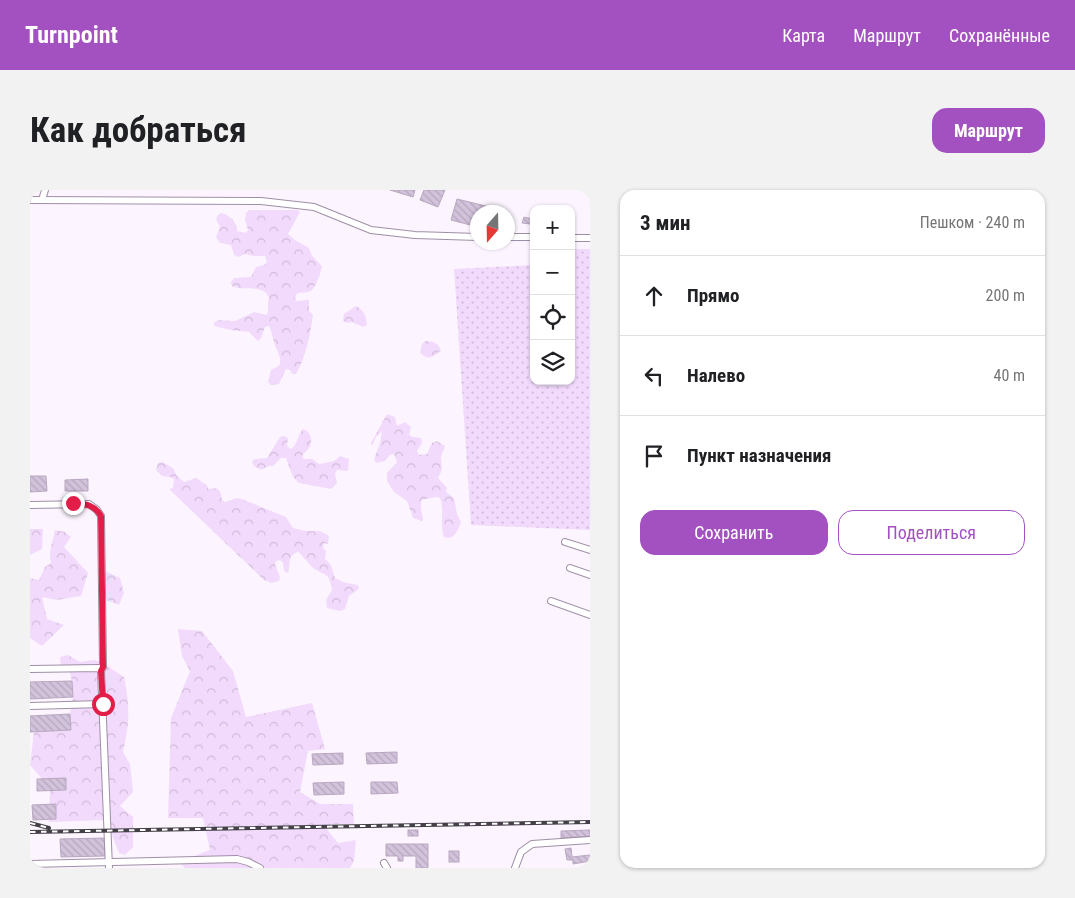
<!DOCTYPE html>
<html lang="ru">
<meta charset="utf-8">
<style>
:root{--surface:#fff;--page:#f2f2f2;--text:#202124;--muted:#757577;--line:#e0e0e0;--accent:#a351c1}
body{margin:0;font-family:"Roboto Condensed",sans-serif;background:var(--page);color:var(--text)}
.controls{position:absolute;right:15px;top:15px;display:grid;overflow:hidden;border-radius:10px;box-shadow:0 1px 4px #0004}
.controls button{width:45px;height:45px;display:grid;place-items:center;padding:0;border:0;border-bottom:1px solid var(--line);background:var(--surface);color:var(--text);font:25px sans-serif}
.compass{position:absolute;left:440px;top:15px;width:45px;height:45px;border-radius:50%;background:var(--surface);box-shadow:0 1px 4px #0004;rotate:200deg}
.stop{position:absolute;width:15px;height:15px;margin:-11px;border:4px solid #e11d48;border-radius:50%;background:#fff}
.stop.end{background:#e11d48;border-color:#fff;box-shadow:0 1px 5px #0008}
.list{margin:0;padding:0;list-style:none}
h2{display:flex;justify-content:space-between;align-items:center;height:65px;margin:0;padding:0 20px;font-size:21px}
h2 small{font-size:16px;font-weight:400;color:var(--muted)}
.list li{display:grid;grid-template-columns:32px 1fr auto;gap:15px;align-items:center;box-sizing:border-box;height:80px;padding:0 20px;border-top:1px solid var(--line)}
.list b{display:block;font-size:19px;white-space:nowrap}
.list em{font-size:16px;font-style:normal;color:var(--muted)}
.actions{display:flex;gap:10px;padding:15px 20px}
.actions a{flex:1;padding:11px 0;border:1px solid var(--accent);border-radius:15px;text-align:center;font-size:18px;color:var(--accent)}
.actions .main{background:var(--accent);color:#fff}
.icon{flex:none;width:28px;height:28px;fill:none;stroke:currentColor;stroke-width:2;stroke-linecap:round;stroke-linejoin:round}
.map{position:relative;flex:none;width:560px;height:678px;overflow:hidden;border-radius:15px}
header{display:flex;align-items:center;gap:30px;box-sizing:border-box;height:70px;padding:0 25px;background:var(--accent);color:#fff}
header strong{font-size:24px}
nav{display:flex;gap:28px;margin-inline-start:auto;font-size:18px}
.intro{display:flex;align-items:center;justify-content:space-between;box-sizing:border-box;height:120px;padding:0 30px}
h1{margin:0;font-size:35px}
.button{padding:12px 22px;border-radius:15px;background:var(--accent);color:#fff;font-size:18px;font-weight:700}
main{display:flex;gap:30px;padding:0 30px}
aside{flex:1;background:var(--surface);border-radius:15px;box-shadow:0 1px 4px #0004}
.map>svg:first-child{display:block}
.forest{fill:url(#forest-crowns)}
.garden{fill:url(#garden-dots)}
.building{fill:url(#building-back-hatch);stroke:#b8a7bf}
.lines{fill:none;stroke-linecap:round;stroke-linejoin:round}
.minor-casing{stroke:#9f8fa6;stroke-width:8}
.minor{stroke:#fff;stroke-width:6}
.rail-casing{stroke:#453f48;stroke-width:4}
.rail{stroke:#fff;stroke-width:2;stroke-dasharray:5.5;stroke-linecap:butt}
.route{stroke:#e11d48;stroke-width:6}
</style>
<header>
<strong>Turnpoint</strong>
<nav><a>Карта</a><a>Маршрут</a><a>Сохранённые</a></nav>
</header>
<div class="intro"><h1>Как добраться</h1><a class="button">Маршрут</a></div>
<main>
<div class="map">
<svg width="560" height="678" viewBox="0 0 560 678">
<defs>
<pattern id="forest-crowns" width="20" height="18" patternUnits="userSpaceOnUse" patternTransform="scale(1.25)"><rect width="20" height="18" fill="#f2dafc"/><path d="M2 6a3 3 0 1 1 6 0M12 15a3 3 0 1 1 6 0" fill="none" stroke="#d0bbd8"/></pattern>
<pattern id="garden-dots" width="8" height="8" patternUnits="userSpaceOnUse" patternTransform="scale(1.25)"><rect width="8" height="8" fill="#f2dafc"/><path d="M2 2h.1M6 6h.1" fill="none" stroke="#d0bbd8" stroke-width="1.8" stroke-linecap="round"/></pattern>
<pattern id="building-back-hatch" width="6" height="6" patternUnits="userSpaceOnUse" patternTransform="scale(1.25)"><rect width="6" height="6" fill="#d3c2db"/><path d="M-1 5l2 2M0 0l6 6M5-1l2 2" fill="none" stroke="#b5a7bc"/></pattern>
</defs>
<rect width="100%" height="100%" fill="#fcf5ff"/>
<g class="forest">
<path d="M 219,20 L 267,20 L 270,22 L 258,44 L 265,50 L 279,58 L 282,66 L 292,76 C 291,82 286,97 281,101 C 278,103 272,102 268,103 L 265,106 L 266,111 L 279,110 L 279,121 L 283,125 C 280,146 276,166 266,184 L 262,184 L 260,180 L 256,179 L 249,194 L 241,195 L 238,192 L 241,180 L 249,176 C 253,167 246,161 244,152 C 242,146 242,142 239,136 L 235,137 L 231,148 L 228,151 L 219,142 L 201,140 L 184,136 L 184,133 L 188,130 L 205,131 L 224,122 L 237,125 C 239,119 237,114 239,108 C 234,93 214,102 202,96 L 201,92 L 204,88 L 221,87 L 226,77 L 234,75 L 237,72 L 235,66 L 224,66 L 215,64 L 208,67 L 204,65 L 201,55 L 190,53 L 186,47 L 190,37 L 186,29 L 188,25 L 191,23 C 199,24 208,33 207,41 L 216,43 L 218,40 L 215,30 L 216,23 Z"/>
<path d="M 326,116 C 334,120 336,126 337,135 L 333,137 L 322,132 L 317,133 L 313,131 L 314,124 Z"/>
<path d="M 395,151 C 403,151 409,153 411,161 C 402,167 399,171 390,163 L 392,154 Z"/>
<path d="M 357,224 L 365,227 L 367,236 L 375,232 L 381,237 L 379,245 L 383,247 L 391,248 L 392,253 L 387,261 L 389,265 L 397,264 L 402,253 L 407,251 L 415,256 L 411,267 L 412,280 L 408,288 L 417,298 L 416,302 L 424,308 L 427,324 L 431,332 C 428,340 424,351 414,347 C 409,335 415,321 410,308 L 406,307 L 391,310 L 391,319 L 393,328 L 392,331 L 383,328 L 377,311 L 364,302 L 357,291 L 357,283 L 367,272 L 364,264 L 360,265 L 355,271 L 346,273 L 344,269 L 350,253 L 352,241 L 346,247 L 342,256 L 341,253 Z"/>
<path d="M 273,239 C 280,241 283,249 280,256 C 279,259 274,263 272,266 L 274,269 L 282,269 L 289,274 L 304,271 L 310,266 L 319,269 L 318,281 L 307,280 L 305,284 L 307,293 L 301,299 L 269,293 L 263,287 L 256,268 L 251,268 L 243,276 L 239,276 L 231,280 L 224,276 L 222,272 L 224,269 L 237,268 L 250,247 L 254,246 L 258,248 L 257,256 L 261,259 C 268,255 267,245 273,239 Z"/>
<path d="M 132,272 L 143,278 L 147,286 L 154,292 L 166,288 L 177,295 L 178,299 C 188,297 191,299 192,310 L 195,312 L 207,308 L 212,309 L 256,327 L 263,338 C 268,339 274,341 279,341 C 289,341 290,340 299,346 L 298,354 L 294,353 L 293,358 L 296,361 L 295,369 L 301,375 L 305,388 L 313,392 L 328,395 L 329,399 L 319,406 L 315,419 L 310,421 L 297,418 L 296,410 L 302,400 C 299,380 294,387 282,377 C 277,372 273,366 268,362 C 257,365 261,375 258,383 L 254,381 L 253,373 L 250,370 L 246,371 L 245,374 L 250,387 L 249,391 L 241,393 L 234,390 L 139,299 L 143,298 L 144,289 L 140,287 L 132,286 L 126,280 L 128,273 Z"/>
<path d="M 0,339 L 13,339 L 12,359 L 0,365 Z"/>
<path d="M 25,340 L 35,342 L 41,347 L 34,357 L 58,383 L 51,406 L 27,410 L 12,407 L 17,429 L 34,435 L 12,456 L 0,448 L 0,388 L 9,390 L 15,377 L 21,373 C 18,360 23,353 25,340 Z"/>
<path d="M 75,381 L 90,388 L 94,403 L 89,415 L 76,410 L 74,395 Z"/>
<path d="M 148,439 L 172,441 L 203,481 L 216,527 L 282,513 L 295,559 L 278,561 L 270,602 L 290,614 L 323,614 L 324,634 L 301,634 L 296,638 L 308,653 L 326,650 L 324,671 L 320,678 L 155,678 L 149,672 L 180,660 L 173,628 L 138,628 L 141,528 L 160,481 L 152,466 Z"/>
<path d="M 38,465 L 50,472 L 64,470 L 71,472 L 94,487 C 100,517 100,532 93,562 L 100,574 L 103,602 L 90,616 L 103,627 L 103,657 L 95,665 L 89,663 L 76,630 L 19,632 L 20,598 L 0,575 L 4,542 L 40,540 L 40,524 L 43,507 L 42,491 L 39,479 L 31,477 L 30,467 Z"/>
</g>
<path class="garden" d="M 541,59 L 560,59 L 560,340 L 441,335 L 424,79 L 504,75 L 504,191 L 541,191 Z"/>
<g class="building">
<path d="M 360,0 L 385,0 L 383,7 Z"/>
<path d="M 394,0 L 415,0 L 408,17 L 390,10 Z"/>
<path d="M 427,9 L 476,21 L 476,22 L 448,22 L 448,37 L 421,30 Z"/>
<path d="M 494,27 L 502,29 L 500,34 L 492,33 Z"/>
<path d="M 0,286 L 16,286 L 17,301 L 0,302 Z"/>
<path d="M 58,289 L 58,301 L 35,301 L 35,290 Z"/>
<path d="M 42,491 L 43,507 L 0,509 L 0,492 Z"/>
<path d="M 40,524 L 41,540 L 0,542 L 0,526 Z"/>
<path d="M 367,562 L 367,573 L 337,574 L 336,563 Z"/>
<path d="M 313,563 L 313,574 L 283,575 L 282,564 Z"/>
<path d="M 36,588 L 36,600 L 7,601 L 7,589 Z"/>
<path d="M 314,592 L 314,604 L 284,605 L 283,593 Z"/>
<path d="M 341,592 L 367,592 L 368,603 L 341,604 Z"/>
<path d="M 26,614 L 26,629 L 3,630 L 2,615 Z"/>
<rect x="378" y="640" width="10" height="6"/>
<path d="M 560,640 L 560,646 L 531,648 L 531,641 Z"/>
<path d="M 75,648 L 75,666 L 31,667 L 30,649 Z"/>
<path d="M 356,654 L 398,654 L 398,678 L 386,678 L 386,666 L 373,666 L 373,671 L 368,671 L 368,666 L 356,666 Z"/>
<path d="M 541,658 L 542,667 L 560,665 L 560,671 L 543,674 L 543,670 L 537,670 L 535,659 Z"/>
<rect x="419" y="661" width="10" height="11"/>
</g>
<g class="lines">
<g class="minor-casing">
<g id="minor">
<path d="M 0,10 L 231,11 L 284,17 L 341,40 L 385,45 L 448,47"/>
<path d="M 12,10 L 15,0"/>
<path d="M 478,47 L 504,47"/>
<path d="M 541,48 L 560,48"/>
<path d="M 0,315 L 59,314 L 67,320 L 71,326 L 73,477 L 71,481"/>
<path d="M 535,352 L 560,360"/>
<path d="M 540,378 L 560,385"/>
<path d="M 521,411 L 560,425"/>
<path d="M 0,479 L 69,478 L 71,481 L 79,678"/>
<path d="M 0,516 L 73,514"/>
<path d="M 354,673 L 357,678"/>
<path d="M 0,674 L 207,669 L 218,672 L 230,678"/>
<path d="M 485,678 L 491,662 L 502,654 L 560,650"/>
</g>
</g>
<use href="#minor" class="minor"/>
<g class="rail-casing">
<g id="rail">
<path d="M 0,633 L 19,638"/>
<path d="M 0,642 L 560,632"/>
</g>
</g>
<use href="#rail" class="rail"/>
</g>
<g class="lines">
<path class="route" d="M 43,313 C 55,314 64,314 71,326 L 73,477 L 71,481 L 73,514"/>
</g>
</svg>
<div class="controls">
<button>+</button>
<button>−</button>
<button><svg class="icon" aria-label="locate" viewBox="0 0 24 24"><circle cx="12" cy="12" r="6"/><path d="M12 2v4M12 18v4M2 12h4M18 12h4"/></svg></button>
<button><svg class="icon" aria-label="layers" viewBox="0 0 24 24"><path d="M12 4l9 5-9 5-9-5zM3 14l9 5 9-5"/></svg></button>
</div>
<svg class="compass" viewBox="-18 -18 36 36"><path d="M0-13l5 13h-10z" fill="#e53935"/><path d="M0 13l5-13h-10z" fill="#757577"/></svg>
<div class="stop" style="left:73px;top:514px"></div>
<div class="stop end" style="left:43px;top:313px"></div>
</div>
<aside>
<h2>3 мин<small>Пешком · 240 m</small></h2>
<ul class="list">
<li><svg class="icon" aria-label="ahead" viewBox="0 0 24 24"><path d="M12 20V5M6 11l6-6 6 6"/></svg><div><b>Прямо</b></div><em>200 m</em></li>
<li><svg class="icon" aria-label="left" viewBox="0 0 24 24"><path d="M17 20v-9H6M10 6l-5 5 5 5"/></svg><div><b>Налево</b></div><em>40 m</em></li>
<li><svg class="icon" aria-label="arrive" viewBox="0 0 24 24"><path d="M6 21V4h12l-3 4 3 4H6"/></svg><div><b>Пункт назначения</b></div></li>
</ul>
<div class="actions"><a class="main">Сохранить</a><a>Поделиться</a></div>
</aside>
</main>
